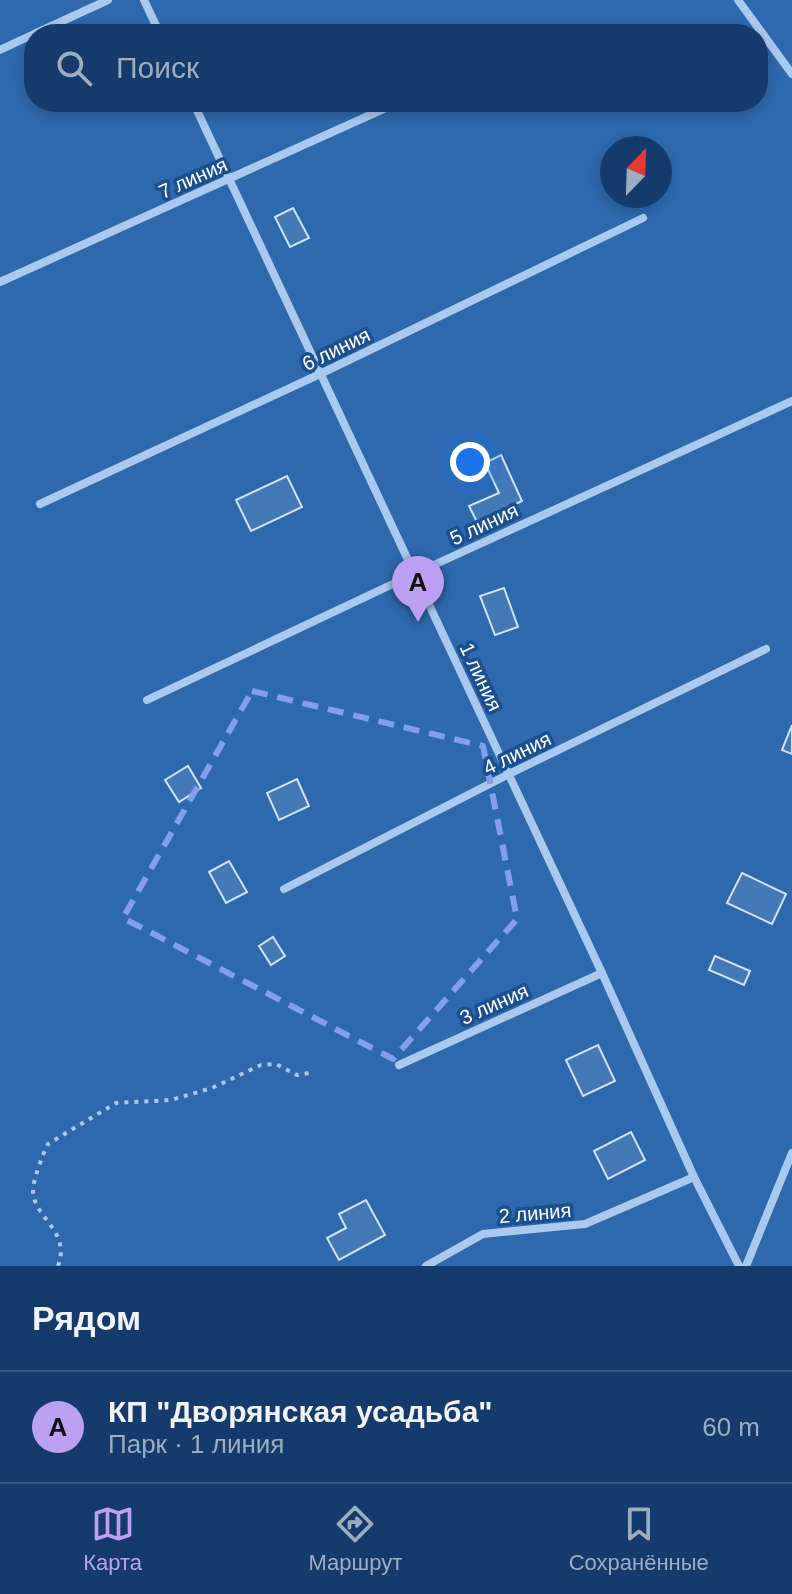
<!DOCTYPE html>
<html lang="ru">
<meta charset="utf-8">
<style>
:root{--surface:#143b6b;--page:#1d4271;--text:#f1f3f6;--muted:#9dadc1;--line:#33557e;--accent:#bca0f2}
body{margin:0;font-family:Helvetica,sans-serif;background:var(--page);color:var(--text)}
.compass{position:absolute;left:600px;top:136px;width:72px;height:72px;border-radius:50%;background:var(--surface);box-shadow:0 4px 12px #0003;rotate:23deg}
.you{position:absolute;left:470px;top:462px;width:28px;height:28px;margin:-20px;border:6px solid #fff;border-radius:50%;background:#1a73e8;box-shadow:0 0 0 12px #1a73e833}
.badge{display:grid;place-items:center;width:52px;height:52px;border-radius:50%;background:var(--accent);color:#111;font-size:26px;font-weight:700}
.pin{position:absolute;translate:-50% -66px;filter:drop-shadow(0 2px 4px #0008)}
.pin::after{content:'';position:absolute;top:42px;width:28px;height:24px;background:inherit;clip-path:polygon(0 0,100% 0,50% 100%)}
.list{margin:0;padding:0;list-style:none}
h2{display:flex;justify-content:space-between;align-items:center;height:104px;margin:0;padding:0 32px;font-size:34px}
h2 small{font-size:26px;font-weight:400;color:var(--muted)}
.list li{display:grid;grid-template-columns:52px 1fr auto;gap:24px;align-items:center;box-sizing:border-box;height:112px;padding:0 32px;border-top:2px solid var(--line)}
.list b{display:block;font-size:30px;white-space:nowrap}
.list p{margin:0;font-size:26px;white-space:nowrap;color:var(--muted)}
.list em{font-size:26px;font-style:normal;color:var(--muted)}
.icon{flex:none;width:44px;height:44px;fill:none;stroke:currentColor;stroke-width:2;stroke-linecap:round;stroke-linejoin:round}
.map{position:relative;flex:none;width:792px;height:1266px;overflow:hidden}
.search{position:absolute;background:var(--surface);box-shadow:0 4px 12px #0003;left:24px;right:24px;top:24px;height:88px;display:flex;align-items:center;gap:20px;box-sizing:border-box;padding:0 28px;border-radius:32px;color:var(--muted);font-size:30px}
.sheet{height:216px;background:var(--surface)}
nav{display:flex;justify-content:space-around;align-items:center;box-sizing:border-box;height:112px;border-top:2px solid var(--line);background:var(--surface);font-size:22px;color:var(--muted)}
nav a{display:grid;justify-items:center;gap:4px}
nav .on{color:var(--accent)}
.map>svg:first-child{display:block}
.green{fill:#2e69ad;fill-rule:evenodd}
.building{fill:#4478b7;stroke:#cfe3fa;stroke-width:2}
.lines{fill:none;stroke-linecap:round;stroke-linejoin:round}
.path{stroke:#a9c9ee;stroke-width:4;stroke-dasharray:4 6;stroke-linecap:butt}
.street{stroke:#a9c9ee;stroke-width:8}
.marked{fill:none;stroke:#839eea;stroke-width:6;stroke-dasharray:16 10;stroke-linejoin:round}
.labels{text-anchor:middle;dominant-baseline:central;stroke-width:7;stroke-linejoin:round;paint-order:stroke}
.street-label{font-size:20px;fill:#fff;stroke:#1b4f8f}
</style>
<div class="map">
<svg width="792" height="1266" viewBox="0 0 792 1266">
<rect width="100%" height="100%" fill="#1b4f8f"/>
<path class="green" d="M 0,0 L 792,0 L 792,1266 L 0,1266 ZM 34,34 L 758,34 L 758,102 L 34,102 ZM 612,148 L 660,148 L 660,196 L 612,196 Z"/>
<g class="building">
<path d="M 293,208 L 309,238 L 290,247 L 275,217 Z"/>
<path d="M 501,455 L 522,501 L 477,522 L 469,506 L 499,493 L 485,463 Z"/>
<path d="M 287,476 L 302,507 L 251,531 L 236,500 Z"/>
<path d="M 504,588 L 518,627 L 495,635 L 480,596 Z"/>
<path d="M 792,725 L 792,754 L 782,750 Z"/>
<path d="M 188,766 L 201,788 L 179,802 L 165,780 Z"/>
<path d="M 297,779 L 309,806 L 279,820 L 267,793 Z"/>
<path d="M 229,861 L 247,892 L 226,903 L 209,872 Z"/>
<path d="M 742,873 L 786,894 L 772,924 L 727,903 Z"/>
<path d="M 273,937 L 285,956 L 271,965 L 259,946 Z"/>
<path d="M 715,956 L 750,971 L 744,985 L 709,970 Z"/>
<path d="M 598,1045 L 615,1081 L 583,1096 L 566,1060 Z"/>
<path d="M 631,1132 L 645,1160 L 608,1179 L 594,1151 Z"/>
<path d="M 366,1200 L 385,1235 L 339,1260 L 327,1238 L 346,1228 L 339,1214 Z"/>
</g>
<g class="lines">
<path class="path" d="M 58,1266 C 71,1231 35,1219 33,1192 C 32,1183 43,1153 48,1144 L 116,1103 L 171,1100 L 212,1088 L 261,1065 L 276,1064 L 297,1075 L 314,1072"/>
<g class="street">
<path d="M 144,0 L 160,34"/>
<path d="M 738,0 L 792,74"/>
<path d="M 34,34 L 108,0"/>
<path d="M 548,34 L 551,33"/>
<path d="M 0,50 L 34,34"/>
<path d="M 193,102 L 602,973 L 694,1177 L 739,1266"/>
<path d="M 0,282 L 399,102"/>
<path d="M 40,504 L 320,374 L 643,218"/>
<path d="M 147,700 L 414,574 L 792,401"/>
<path d="M 284,889 L 509,774 L 766,649"/>
<path d="M 399,1065 L 602,973"/>
<path d="M 426,1266 L 483,1234 L 585,1224 L 694,1177"/>
<path d="M 746,1266 L 792,1153"/>
</g>
</g>
<path class="marked" d="M 252,691 L 483,746 L 517,919 L 393,1059 L 123,918 Z"/>
<g class="labels">
<g class="street-label">
<text transform="translate(193 178) rotate(-24)">7 линия</text>
<text transform="translate(336 349) rotate(-26)">6 линия</text>
<text transform="translate(484 524) rotate(-25)">5 линия</text>
<text transform="translate(481 677) rotate(65)">1 линия</text>
<text transform="translate(517 753) rotate(-26)">4 линия</text>
<text transform="translate(494 1004) rotate(-24)">3 линия</text>
<text transform="translate(535 1213) rotate(-5)">2 линия</text>
</g>
</g>
</svg>
<svg class="compass" viewBox="-18 -18 36 36"><path d="M0-13l5 13h-10z" fill="#e53935"/><path d="M0 13l5-13h-10z" fill="#9dadc1"/></svg>
<div class="you"></div>
<div class="pin badge" style="left:418px;top:622px">A</div>
<div class="search"><svg class="icon" aria-label="search" viewBox="0 0 24 24"><circle cx="10" cy="10" r="6"/><path d="M15 15l6 6"/></svg>Поиск</div>
</div>
<section class="sheet">
<h2>Рядом<small></small></h2>
<ul class="list">
<li><span class="badge">A</span><div><b>КП &quot;Дворянская усадьба&quot;</b><p>Парк · 1 линия</p></div><em>60 m</em></li>
</ul>
</section>
<nav>
<a class="on"><svg class="icon" aria-label="map" viewBox="0 0 24 24"><path d="M3 6l6-2 6 2 6-2v14l-6 2-6-2-6 2zM9 4v14M15 6v14"/></svg>Карта</a>
<a><svg class="icon" aria-label="directions" viewBox="0 0 24 24"><path d="M12 3l9 9-9 9-9-9zM9 14v-3h6M13 9l2 2-2 2"/></svg>Маршрут</a>
<a><svg class="icon" aria-label="saved" viewBox="0 0 24 24"><path d="M7 4h10v16l-5-4-5 4z"/></svg>Сохранённые</a>
</nav>
